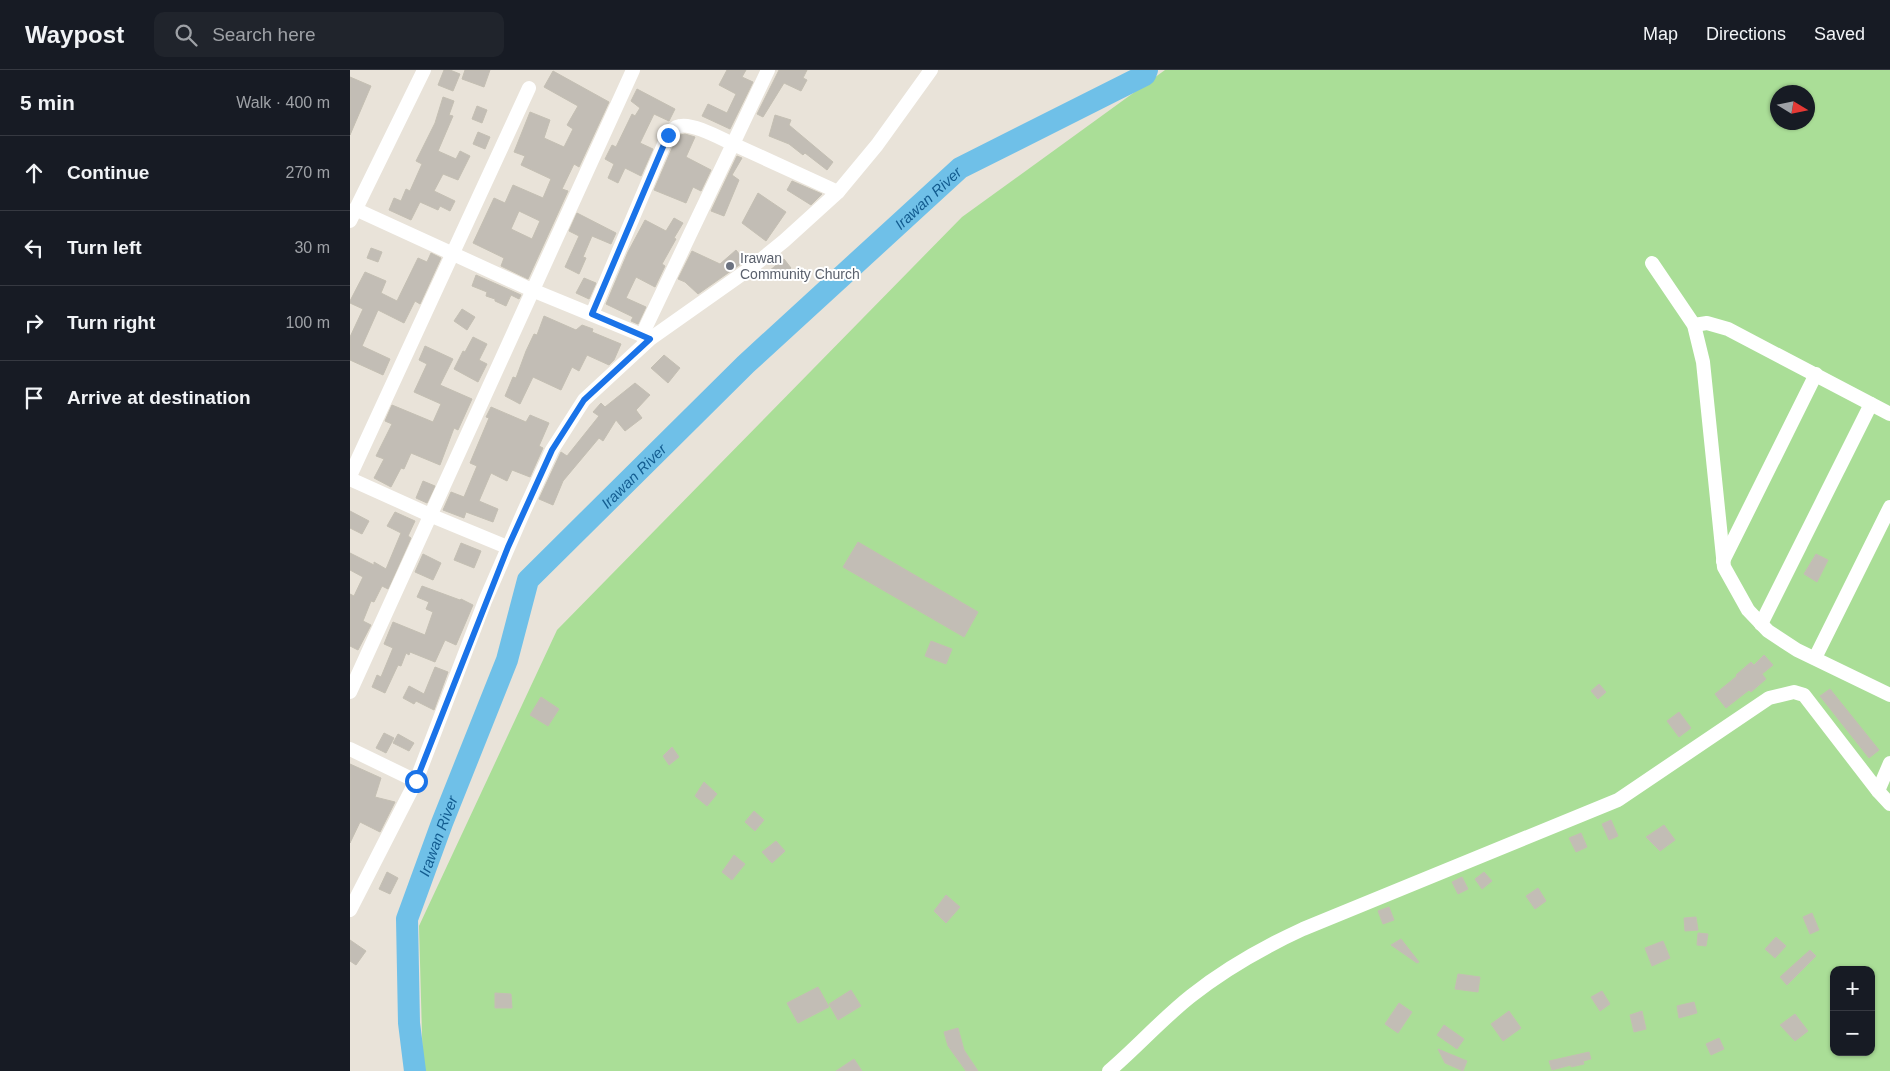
<!DOCTYPE html>
<meta charset="utf-8">
<style>
:root{--surface:#171b24;--page:#20242c;--text:#f1f3f6;--muted:#9ea1a6;--line:#363941}
body{margin:0;font-family:Helvetica,sans-serif;background:var(--page);color:var(--text)}
.controls{position:absolute;right:15px;bottom:15px;display:grid;overflow:hidden;border-radius:10px;box-shadow:0 1px 4px #0004}
.controls button{width:45px;height:45px;display:grid;place-items:center;padding:0;border:0;border-bottom:1px solid var(--line);background:var(--surface);color:var(--text);font:25px sans-serif}
.compass{position:absolute;left:1420px;top:15px;width:45px;height:45px;border-radius:50%;background:var(--surface);box-shadow:0 1px 4px #0004;rotate:100deg}
.stop{position:absolute;width:15px;height:15px;margin:-11px;border:4px solid #1a73e8;border-radius:50%;background:#fff}
.stop.end{background:#1a73e8;border-color:#fff;box-shadow:0 1px 5px #0008}
.list{margin:0;padding:0;list-style:none}
h2{display:flex;justify-content:space-between;align-items:center;height:65px;margin:0;padding:0 20px;font-size:21px}
h2 small{font-size:16px;font-weight:400;color:var(--muted)}
.list li{display:grid;grid-template-columns:32px 1fr auto;gap:15px;align-items:center;box-sizing:border-box;height:75px;padding:0 20px;border-top:1px solid var(--line)}
.list b{display:block;font-size:19px;white-space:nowrap}
.list em{font-size:16px;font-style:normal;color:var(--muted)}
.icon{flex:none;width:28px;height:28px;fill:none;stroke:currentColor;stroke-width:2;stroke-linecap:round;stroke-linejoin:round}
.map{position:relative;flex:none;width:1540px;height:1001px;overflow:hidden}
header{display:flex;align-items:center;gap:30px;box-sizing:border-box;height:70px;padding:0 25px;background:var(--surface);border-bottom:1px solid var(--line)}
header strong{font-size:24px}
nav{display:flex;gap:28px;margin-inline-start:auto;font-size:18px}
.search{width:350px;height:45px;background:var(--page);display:flex;align-items:center;gap:12px;box-sizing:border-box;padding:0 18px;border-radius:10px;color:var(--muted);font-size:19px}
main{display:flex}
aside{flex:1;background:var(--surface)}
.map>svg:first-child{display:block}
.green{fill:#aade97;fill-rule:evenodd}
.lines{fill:none;stroke-linecap:round;stroke-linejoin:round}
.river{stroke:#6fc0e8;stroke-width:22}
.building{fill:#c2bdb5;stroke:#c4bfb3;fill-rule:evenodd}
.street{stroke:#fff;stroke-width:14}
.route{stroke:#1a73e8;stroke-width:6}
.worship-dot{fill:#6b7280;stroke:#fff;stroke-width:2}
.labels{text-anchor:middle;dominant-baseline:central;stroke-width:4;stroke-linejoin:round;paint-order:stroke}
.worship-label{font-size:14px;fill:#5b616d;stroke:#fff;text-anchor:start}
.water-label{font-size:15px;font-style:italic;fill:#135c90;stroke:#fff}
</style>
<header>
<strong>Waypost</strong>
<div class="search"><svg class="icon" aria-label="search" viewBox="0 0 24 24"><circle cx="10" cy="10" r="6"/><path d="M15 15l6 6"/></svg>Search here</div>
<nav><a>Map</a><a>Directions</a><a>Saved</a></nav>
</header>
<main>
<aside>
<h2>5 min<small>Walk · 400 m</small></h2>
<ul class="list">
<li><svg class="icon" aria-label="ahead" viewBox="0 0 24 24"><path d="M12 20V5M6 11l6-6 6 6"/></svg><div><b>Continue</b></div><em>270 m</em></li>
<li><svg class="icon" aria-label="left" viewBox="0 0 24 24"><path d="M17 20v-9H6M10 6l-5 5 5 5"/></svg><div><b>Turn left</b></div><em>30 m</em></li>
<li><svg class="icon" aria-label="right" viewBox="0 0 24 24"><path d="M7 20v-9h11M14 6l5 5-5 5"/></svg><div><b>Turn right</b></div><em>100 m</em></li>
<li><svg class="icon" aria-label="arrive" viewBox="0 0 24 24"><path d="M6 21V4h12l-3 4 3 4H6"/></svg><div><b>Arrive at destination</b></div></li>
</ul>
</aside>
<div class="map">
<svg width="1540" height="1001" viewBox="0 0 1540 1001">
<rect width="100%" height="100%" fill="#e9e3d9"/>
<path class="green" d="M 815,0 L 1540,0 L 1540,1001 L 73,1001 L 69,856 L 207,560 L 612,147 ZM 1428,22 L 1458,22 L 1458,52 L 1428,52 ZM 1484,900 L 1521,900 L 1521,982 L 1484,982 Z"/>
<g class="lines">
<path class="river" id="s1" d="M 65,1001 L 59,953 L 57,849 L 92,753 L 157,590 L 178,510 L 396,294 L 610,98 L 795,5 L 797,0"/>
</g>
<g class="building">
<path d="M 94,0 L 100,0 L 110,4 L 103,21 L 88,15 Z"/>
<path d="M 115,0 L 140,0 L 134,17 L 112,9 Z"/>
<path d="M 377,0 L 396,0 L 392,7 L 403,12 L 380,59 L 352,46 L 358,34 L 377,43 L 386,24 L 369,15 Z"/>
<path d="M 429,0 L 457,0 L 453,8 L 457,10 L 451,21 L 434,13 L 413,47 L 407,44 Z"/>
<path d="M 203,1 L 259,32 L 229,97 L 224,94 L 212,119 L 218,121 L 178,209 L 151,196 L 154,188 L 123,173 L 144,128 L 155,133 L 163,115 L 193,128 L 201,109 L 171,95 L 175,86 L 164,82 L 180,42 L 200,50 L 194,68 L 214,77 L 223,59 L 217,55 L 228,36 L 194,17 ZM 169,141 L 190,151 L 182,169 L 161,159 Z"/>
<path d="M 0,7 L 21,16 L 0,65 Z"/>
<path d="M 287,19 L 325,39 L 319,51 L 304,44 L 290,73 L 303,79 L 291,106 L 275,98 L 268,113 L 258,108 L 264,94 L 255,89 L 262,75 L 266,77 L 282,44 L 285,46 L 290,38 L 281,31 Z"/>
<path d="M 93,27 L 104,31 L 99,45 L 103,46 L 88,81 L 106,89 L 110,81 L 120,86 L 108,110 L 93,104 L 84,121 L 105,131 L 100,141 L 90,136 L 88,140 L 70,132 L 61,150 L 39,140 L 44,128 L 51,131 L 56,119 L 60,121 L 72,94 L 66,91 L 85,53 Z"/>
<path d="M 127,36 L 137,40 L 132,53 L 122,49 Z"/>
<path d="M 425,45 L 441,50 L 439,55 L 483,92 L 477,100 L 455,83 L 453,85 L 439,74 L 419,66 Z"/>
<path d="M 128,62 L 140,67 L 135,79 L 123,74 Z"/>
<path d="M 335,64 L 345,67 L 336,87 L 361,100 L 351,121 L 343,117 L 336,133 L 304,120 L 326,69 L 330,65 Z"/>
<path d="M 387,86 L 392,88 L 382,105 L 389,110 L 374,146 L 361,141 Z"/>
<path d="M 442,111 L 472,124 L 461,135 L 437,120 Z"/>
<path d="M 408,123 L 436,142 L 416,171 L 392,153 Z"/>
<path d="M 227,143 L 266,163 L 261,174 L 242,166 L 233,187 L 236,188 L 229,204 L 215,197 L 229,166 L 219,161 Z"/>
<path d="M 324,148 L 333,153 L 324,168 L 326,169 L 312,194 L 315,196 L 305,217 L 286,207 L 276,228 L 296,237 L 288,254 L 281,251 L 283,247 L 256,234 L 278,182 L 295,150 L 316,161 Z"/>
<path d="M 21,178 L 32,182 L 28,192 L 17,188 Z"/>
<path d="M 386,180 L 395,191 L 348,224 L 335,212 L 328,209 L 342,181 L 370,194 Z"/>
<path d="M 81,183 L 91,188 L 70,234 L 65,231 L 54,253 L 28,240 L 12,276 L 40,289 L 33,305 L 0,290 L 0,267 L 13,239 L 0,233 L 0,231 L 15,202 L 36,211 L 31,223 L 47,231 L 68,188 L 77,192 Z"/>
<path d="M 434,189 L 441,198 L 426,210 L 419,201 Z"/>
<path d="M 126,205 L 171,225 L 169,229 L 161,225 L 156,236 L 145,231 L 145,229 L 136,226 L 137,222 L 122,216 Z"/>
<path d="M 234,208 L 246,213 L 239,229 L 226,223 Z"/>
<path d="M 112,239 L 125,247 L 117,260 L 104,251 Z"/>
<path d="M 194,246 L 226,260 L 232,255 L 243,259 L 242,262 L 271,274 L 264,290 L 259,295 L 237,285 L 229,301 L 222,297 L 211,320 L 183,307 L 170,334 L 155,326 L 163,307 L 166,308 L 176,281 L 184,264 L 187,265 Z"/>
<path d="M 123,267 L 137,274 L 129,290 L 137,294 L 128,312 L 104,299 L 113,281 L 115,282 Z"/>
<path d="M 75,276 L 103,289 L 90,315 L 122,329 L 108,360 L 104,358 L 90,395 L 61,383 L 54,399 L 51,398 L 41,417 L 24,408 L 34,389 L 26,386 L 42,354 L 35,351 L 42,335 L 83,352 L 91,334 L 64,322 L 77,294 L 69,290 Z"/>
<path d="M 314,285 L 330,298 L 318,313 L 301,298 Z"/>
<path d="M 285,313 L 300,325 L 286,340 L 292,348 L 275,361 L 266,350 L 253,371 L 249,368 L 213,411 L 203,435 L 189,429 L 211,382 L 217,386 L 249,346 L 243,342 L 251,333 L 255,337 Z"/>
<path d="M 141,337 L 176,352 L 180,345 L 199,353 L 189,376 L 193,378 L 180,407 L 162,400 L 157,411 L 141,403 L 129,431 L 148,439 L 143,452 L 116,442 L 114,448 L 93,440 L 101,422 L 114,427 L 127,396 L 120,393 L 139,348 L 136,347 Z"/>
<path d="M 73,411 L 85,416 L 77,433 L 66,428 Z"/>
<path d="M 0,441 L 19,451 L 12,464 L 0,458 Z"/>
<path d="M 45,442 L 65,451 L 58,466 L 61,468 L 38,519 L 32,516 L 24,532 L 21,531 L 13,551 L 21,555 L 8,580 L 0,576 L 0,524 L 4,526 L 13,507 L 0,500 L 0,483 L 24,495 L 24,492 L 36,499 L 51,463 L 37,456 Z"/>
<path d="M 508,472 L 628,542 L 614,567 L 493,497 Z"/>
<path d="M 111,473 L 131,481 L 124,498 L 104,490 Z"/>
<path d="M 73,484 L 91,493 L 83,510 L 65,502 Z"/>
<path d="M 1466,484 L 1478,490 L 1467,512 L 1454,504 Z"/>
<path d="M 72,516 L 110,530 L 111,529 L 123,535 L 106,575 L 95,570 L 85,592 L 60,582 L 59,585 L 56,583 L 51,596 L 48,595 L 35,623 L 22,617 L 27,605 L 31,607 L 43,578 L 34,574 L 43,552 L 75,565 L 83,542 L 76,539 L 79,532 L 67,527 Z"/>
<path d="M 581,571 L 602,579 L 596,594 L 575,586 Z"/>
<path d="M 1414,585 L 1423,595 L 1412,604 L 1416,609 L 1401,622 L 1399,620 L 1376,638 L 1365,624 L 1387,606 L 1386,605 L 1401,592 L 1404,595 Z"/>
<path d="M 85,597 L 98,602 L 84,640 L 66,631 L 64,634 L 53,628 L 59,616 L 74,624 Z"/>
<path d="M 1249,614 L 1256,622 L 1248,629 L 1241,621 Z"/>
<path d="M 1480,619 L 1529,680 L 1519,688 L 1470,626 Z"/>
<path d="M 191,627 L 209,639 L 198,656 L 180,645 Z"/>
<path d="M 1329,642 L 1341,658 L 1329,667 L 1317,651 Z"/>
<path d="M 34,663 L 44,668 L 36,683 L 26,678 Z"/>
<path d="M 48,664 L 64,673 L 59,681 L 43,673 Z"/>
<path d="M 322,677 L 329,687 L 319,695 L 313,686 Z"/>
<path d="M 0,694 L 31,708 L 25,727 L 45,732 L 30,762 L 10,752 L 0,773 Z"/>
<path d="M 354,712 L 367,724 L 357,736 L 345,726 Z"/>
<path d="M 404,741 L 414,750 L 405,761 L 395,752 Z"/>
<path d="M 1261,750 L 1268,766 L 1259,770 L 1252,754 Z"/>
<path d="M 1314,755 L 1325,770 L 1310,781 L 1296,767 Z"/>
<path d="M 1231,763 L 1237,777 L 1226,782 L 1219,768 Z"/>
<path d="M 426,771 L 435,781 L 422,793 L 412,782 Z"/>
<path d="M 384,785 L 395,794 L 382,810 L 372,802 Z"/>
<path d="M 37,802 L 48,808 L 40,824 L 29,819 Z"/>
<path d="M 1134,802 L 1142,811 L 1132,819 L 1125,809 Z"/>
<path d="M 1112,807 L 1118,819 L 1108,824 L 1102,812 Z"/>
<path d="M 1188,818 L 1196,831 L 1185,839 L 1176,826 Z"/>
<path d="M 596,825 L 610,837 L 596,853 L 584,841 Z"/>
<path d="M 1039,837 L 1044,850 L 1033,854 L 1028,841 Z"/>
<path d="M 1462,843 L 1469,860 L 1460,864 L 1453,847 Z"/>
<path d="M 1346,847 L 1348,860 L 1335,861 L 1334,848 Z"/>
<path d="M 1348,863 L 1358,864 L 1356,876 L 1347,875 Z"/>
<path d="M 1426,867 L 1436,876 L 1425,888 L 1415,879 Z"/>
<path d="M 1051,869 L 1069,892 L 1067,893 L 1041,875 Z"/>
<path d="M 0,870 L 16,881 L 6,895 L 0,891 Z"/>
<path d="M 1313,871 L 1320,888 L 1302,896 L 1295,878 Z"/>
<path d="M 1460,880 L 1466,886 L 1437,915 L 1430,907 Z"/>
<path d="M 1108,904 L 1130,907 L 1128,922 L 1105,919 Z"/>
<path d="M 468,917 L 479,937 L 448,953 L 437,933 Z"/>
<path d="M 501,920 L 511,936 L 488,950 L 479,934 Z"/>
<path d="M 1252,921 L 1260,934 L 1250,941 L 1241,927 Z"/>
<path d="M 145,923 L 161,924 L 162,938 L 145,938 Z"/>
<path d="M 1344,932 L 1347,943 L 1329,948 L 1327,936 Z"/>
<path d="M 1049,933 L 1062,942 L 1048,963 L 1035,954 Z"/>
<path d="M 1159,941 L 1171,958 L 1153,971 L 1141,954 Z"/>
<path d="M 1292,941 L 1296,959 L 1284,962 L 1280,945 Z"/>
<path d="M 1445,944 L 1458,961 L 1445,971 L 1430,955 Z"/>
<path d="M 1094,955 L 1114,969 L 1107,979 L 1087,965 Z"/>
<path d="M 608,958 L 614,980 L 628,1001 L 616,1001 L 598,976 L 594,962 Z"/>
<path d="M 1369,968 L 1374,979 L 1361,985 L 1356,974 Z"/>
<path d="M 1088,979 L 1117,991 L 1113,1001 L 1095,993 Z"/>
<path d="M 1239,982 L 1241,989 L 1233,991 L 1234,994 L 1221,997 L 1221,995 L 1202,1000 L 1199,991 Z"/>
<path d="M 504,989 L 512,1001 L 486,1001 Z"/>
</g>
<g class="lines">
<g class="street">
<path d="M 5,139 L 182,220 L 299,268"/>
<path d="M 0,151 L 74,0"/>
<path d="M 1302,193 L 1344,255 L 1353,292 L 1374,497 L 1398,540 L 1418,561 L 1447,580 L 1540,625"/>
<path d="M 242,244 L 318,65 C 321,61 324,57 330,56 C 343,53 370,68 383,74 L 418,0"/>
<path d="M 1344,255 L 1357,253 L 1378,259 L 1540,344"/>
<path d="M 292,265 L 383,74 L 488,122"/>
<path d="M 0,406 L 179,18"/>
<path d="M 0,409 L 82,446 L 157,477"/>
<path d="M 1373,491 L 1466,304"/>
<path d="M 1411,554 L 1521,334"/>
<path d="M 1465,588 L 1540,437"/>
<path d="M 0,622 C 96,415 188,207 283,0"/>
<path d="M 0,679 L 66,711"/>
<path d="M 1528,721 L 1540,693"/>
<path d="M 0,840 L 66,711 L 135,531 L 174,441 L 202,380 L 234,330 L 300,269 L 402,197 L 434,171 L 488,122 L 527,75 L 581,0"/>
<path d="M 759,1001 C 787,977 812,949 841,926 C 875,899 914,877 953,859 L 1268,730 L 1419,628 L 1444,622 L 1454,625 L 1528,721 L 1540,734"/>
</g>
</g>
<g class="lines">
<path class="route" d="M 66,711 L 158,477 L 202,380 L 234,330 L 300,269 L 242,244 L 318,65"/>
</g>
<circle class="worship-dot" cx="380" cy="196" r="5"/>
<g class="labels">
<g class="worship-label">
<text x="390" y="188">Irawan<tspan x="390" dy="16">Community Church</tspan></text>
</g>
<g class="water-label">
<text stroke="none"><textPath href="#s1" startOffset="1066">Irawan River</textPath></text>
<text stroke="none"><textPath href="#s1" startOffset="661">Irawan River</textPath></text>
<text stroke="none"><textPath href="#s1" startOffset="241">Irawan River</textPath></text>
</g>
</g>
</svg>
<div class="controls">
<button>+</button>
<button>−</button>
</div>
<svg class="compass" viewBox="-18 -18 36 36"><path d="M0-13l5 13h-10z" fill="#e53935"/><path d="M0 13l5-13h-10z" fill="#9ea1a6"/></svg>
<div class="stop" style="left:66px;top:711px"></div>
<div class="stop end" style="left:318px;top:65px"></div>
</div>
</main>
